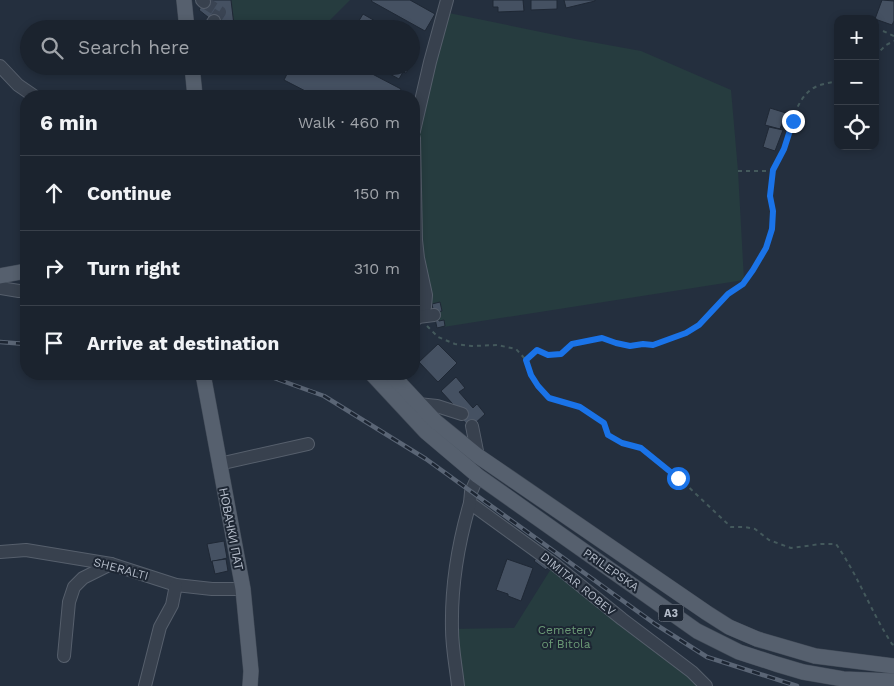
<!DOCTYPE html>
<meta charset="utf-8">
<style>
:root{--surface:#1b232e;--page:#282f3a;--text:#f1f3f6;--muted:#a0a4aa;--line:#39404a}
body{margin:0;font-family:"Work Sans",sans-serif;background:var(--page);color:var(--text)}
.controls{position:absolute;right:15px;top:15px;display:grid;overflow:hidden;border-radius:10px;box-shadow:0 2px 8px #0003}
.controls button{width:45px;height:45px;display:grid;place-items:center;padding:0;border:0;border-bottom:1px solid var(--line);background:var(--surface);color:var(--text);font:25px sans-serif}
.stop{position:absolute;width:15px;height:15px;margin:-11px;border:4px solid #1a73e8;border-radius:50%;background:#fff}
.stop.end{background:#1a73e8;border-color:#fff;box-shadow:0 1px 5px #0008}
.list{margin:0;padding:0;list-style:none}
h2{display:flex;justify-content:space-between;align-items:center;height:65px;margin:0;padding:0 20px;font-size:21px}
h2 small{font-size:16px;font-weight:400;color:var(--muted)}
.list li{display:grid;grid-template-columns:32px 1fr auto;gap:15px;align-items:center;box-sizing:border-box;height:75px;padding:0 20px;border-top:1px solid var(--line)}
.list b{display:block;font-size:19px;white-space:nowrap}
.list em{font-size:16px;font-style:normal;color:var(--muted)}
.icon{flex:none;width:28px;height:28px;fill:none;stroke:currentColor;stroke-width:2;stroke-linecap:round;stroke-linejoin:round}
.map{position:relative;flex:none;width:894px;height:686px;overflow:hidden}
.search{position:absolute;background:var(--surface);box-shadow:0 2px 8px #0003;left:20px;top:20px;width:400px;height:55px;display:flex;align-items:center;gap:12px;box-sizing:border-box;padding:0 18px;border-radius:28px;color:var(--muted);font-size:19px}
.panel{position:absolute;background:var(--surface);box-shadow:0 2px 8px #0003;left:20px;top:90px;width:400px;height:290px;border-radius:20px}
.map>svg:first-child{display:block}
.green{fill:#263c3f}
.building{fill:#455162;stroke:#1f2835}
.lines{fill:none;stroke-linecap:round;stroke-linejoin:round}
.minor-tunnel{stroke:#3a4453;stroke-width:12;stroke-dasharray:12 6;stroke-linecap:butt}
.minor-casing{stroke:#565f6c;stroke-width:14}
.major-casing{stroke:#414a57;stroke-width:16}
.path{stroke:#44595c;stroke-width:2;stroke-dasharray:4 4;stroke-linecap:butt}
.minor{stroke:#38414e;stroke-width:12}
.major{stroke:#56606e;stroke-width:15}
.rail-casing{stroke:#5a6575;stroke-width:4.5}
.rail{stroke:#1d2633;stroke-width:2.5;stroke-dasharray:8;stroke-linecap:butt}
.route{stroke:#1a73e8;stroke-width:6}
.labels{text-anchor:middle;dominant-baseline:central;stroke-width:4;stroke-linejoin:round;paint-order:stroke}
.shield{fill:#1d2633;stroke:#878f9c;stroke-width:1}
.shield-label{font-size:11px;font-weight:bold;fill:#b4bcc9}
.street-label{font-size:12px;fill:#b4bcc9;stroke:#1d2633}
.park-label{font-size:12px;fill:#6b9a76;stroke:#1d2633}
</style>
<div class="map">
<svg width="894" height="686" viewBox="0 0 894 686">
<rect width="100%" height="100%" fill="#242f3e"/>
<g class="green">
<path d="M 231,0 L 350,0 L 330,20 L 300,27 L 299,29 L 232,29 L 234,25 Z"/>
<path d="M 444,12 L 575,39 L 641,51 L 731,90 L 738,171 L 744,280 L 437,328 L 429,295 L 415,213 L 414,141 Z"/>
<path d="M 554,564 L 706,686 L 458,686 L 452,629 L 514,628 Z"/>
</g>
<g class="building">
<path d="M 205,0 L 231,0 L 234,25 L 232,29 L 223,29 L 199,10 Z"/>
<path d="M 372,0 L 410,0 L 435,14 L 425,31 L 371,1 Z"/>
<path d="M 493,0 L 523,0 L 524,11 L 498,12 L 498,7 L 493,7 Z"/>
<path d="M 531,0 L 557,0 L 557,9 L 531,10 Z"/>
<path d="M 564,0 L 595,0 L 595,1 L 566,8 Z"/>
<path d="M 882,0 L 894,1 L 894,21 L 892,25 L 875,19 Z"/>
<path d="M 363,14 L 389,29 L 354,29 Z"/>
<path d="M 411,53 L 416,56 L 411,64 Z"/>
<path d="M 291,66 L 357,66 L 401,89 L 398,96 L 315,96 L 284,80 Z"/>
<path d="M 375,66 L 410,66 L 406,73 L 403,72 L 399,79 Z"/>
<path d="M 770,108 L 786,113 L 780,129 L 765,125 Z"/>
<path d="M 769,127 L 783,130 L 775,151 L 763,147 Z"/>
<path d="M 440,302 L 442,311 L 437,312 L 439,321 L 444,320 L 445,326 L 437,328 L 432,304 Z"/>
<path d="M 438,344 L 457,363 L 438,382 L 419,362 Z"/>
<path d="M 456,377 L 465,388 L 459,392 L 473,408 L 477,404 L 485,414 L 470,428 L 461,418 L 462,414 L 441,391 Z"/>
<path d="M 224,541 L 227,558 L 211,562 L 207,544 Z"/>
<path d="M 538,556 L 550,564 L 546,570 L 534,561 Z"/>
<path d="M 226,559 L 228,571 L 215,574 L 212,561 Z"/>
<path d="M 507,559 L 533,568 L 521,601 L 508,596 L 508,594 L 496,590 Z"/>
</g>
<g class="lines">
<path class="minor-tunnel" d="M 204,2 L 220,12 L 214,21"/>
<g class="minor-casing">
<g id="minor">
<path d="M 202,0 L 204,2"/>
<path d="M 209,29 L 214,21"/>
<path d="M 0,66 L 18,85 L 34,96"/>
<path d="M 414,131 L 430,62 L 447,0"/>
<path d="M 414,138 L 416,240 L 418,258 L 426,295 L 425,307 L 418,317 L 414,321"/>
<path d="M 0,288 L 19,291 L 26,291"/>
<path d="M 418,317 L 434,315"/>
<path d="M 418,404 L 437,406 L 462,414"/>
<path d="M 472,426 L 478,456"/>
<path d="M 219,464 L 308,444"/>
<path d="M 478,476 L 471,492 L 470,503 L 554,564 L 622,619 L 692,672 L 706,686"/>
<path d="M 0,552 L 26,550 L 111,564 L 176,585 L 212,589 L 243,589"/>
<path d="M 64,656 L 69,602 L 74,587 L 83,578 L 111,564"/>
<path d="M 145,686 L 160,627 L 172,605 L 176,585"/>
<path d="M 458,686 C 456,667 452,648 452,629 C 451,586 458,544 470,503"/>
</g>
</g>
<g class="major-casing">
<g id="major">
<path d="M 184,0 L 187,29"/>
<path d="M 192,66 L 195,96"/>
<path d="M 0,276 L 26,271"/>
<path d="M 203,374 L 243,589 L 251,671 L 250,686"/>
<path d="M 372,374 L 426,432 L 478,476 L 697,631 L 739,652 L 776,664 L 803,672 L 843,679 L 894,681"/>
<path d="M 391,374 L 435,421 L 478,456 L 707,613 L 729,627 L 757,639 L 815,656 L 894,666"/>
</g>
</g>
<g class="path">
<path d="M 883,31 L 894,36"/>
<path d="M 875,56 L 886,45 L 894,41"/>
<path d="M 738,171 L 773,171 C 776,164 780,157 783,149 C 792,130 793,102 812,89 C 819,84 829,83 838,81"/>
<path d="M 427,326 L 438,337 L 455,344 L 472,346 L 497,345 L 516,349 L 526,360 L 531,375 L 538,386 L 549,398 L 580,407 L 604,423 L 608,435 L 622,443 L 641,448 L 679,478 L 731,527 L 745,527 L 755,529 L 769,540 L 791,548 L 821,544 L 836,544 C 858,575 871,612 892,644 L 894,645"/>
<path d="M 526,360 L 537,350 L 549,355 L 561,354 L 572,345 L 602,338 L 616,343 L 630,346 L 643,344 L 653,345 L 686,333 L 699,325 L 728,294 L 743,284 L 753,270 L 766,249 L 772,229 L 773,211 L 770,196 L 773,171"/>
</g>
<use href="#minor" class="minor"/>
<use href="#major" class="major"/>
<g class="rail-casing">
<g id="rail">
<path d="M 0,342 L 26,344"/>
<path d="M 263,374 L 324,396 L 426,459 L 655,624 L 707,657 L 797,686"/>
</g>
</g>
<use href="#rail" class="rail"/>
</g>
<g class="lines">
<path class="route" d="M 678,478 L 641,448 L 622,443 L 608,435 L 604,423 L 580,407 L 549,398 L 538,386 L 531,375 L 526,360 L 537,350 L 548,355 L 561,354 L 572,344 L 602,338 L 616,343 L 630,346 L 643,344 L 653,345 L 686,333 L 699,325 L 728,294 L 743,284 L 753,270 L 766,248 L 772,229 L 773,211 L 770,196 L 773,170 L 784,149 L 793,121"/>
</g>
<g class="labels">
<rect class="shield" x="658.5" y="604.5" width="25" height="17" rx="4"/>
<g class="shield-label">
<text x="671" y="613">A3</text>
</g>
<g class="street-label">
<text transform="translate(231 529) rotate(79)">НОВАЧКИ ПАТ</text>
<text transform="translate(121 569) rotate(15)">SHERALTI</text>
<text transform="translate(611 570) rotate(35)">PRILEPSKA</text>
<text transform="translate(578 584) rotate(39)">DIMITAR ROBEV</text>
</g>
<g class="park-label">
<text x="566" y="630">Cemetery<tspan x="566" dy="14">of Bitola</tspan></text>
</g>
</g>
</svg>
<div class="controls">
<button>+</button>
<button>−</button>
<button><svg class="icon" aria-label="locate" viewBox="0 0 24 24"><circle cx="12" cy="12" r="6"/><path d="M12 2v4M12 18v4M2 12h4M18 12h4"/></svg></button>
</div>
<div class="stop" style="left:678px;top:478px"></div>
<div class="stop end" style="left:793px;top:121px"></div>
<div class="search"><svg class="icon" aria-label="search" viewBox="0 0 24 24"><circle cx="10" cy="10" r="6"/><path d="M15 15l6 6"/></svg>Search here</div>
<section class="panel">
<h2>6 min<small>Walk · 460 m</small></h2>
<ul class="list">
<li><svg class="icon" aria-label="ahead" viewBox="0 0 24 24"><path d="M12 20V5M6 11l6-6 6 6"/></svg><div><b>Continue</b></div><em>150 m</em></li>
<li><svg class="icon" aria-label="right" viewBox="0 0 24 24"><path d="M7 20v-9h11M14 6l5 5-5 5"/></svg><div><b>Turn right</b></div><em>310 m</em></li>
<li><svg class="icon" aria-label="arrive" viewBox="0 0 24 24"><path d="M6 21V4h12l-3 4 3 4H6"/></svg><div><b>Arrive at destination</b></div></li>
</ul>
</section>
</div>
